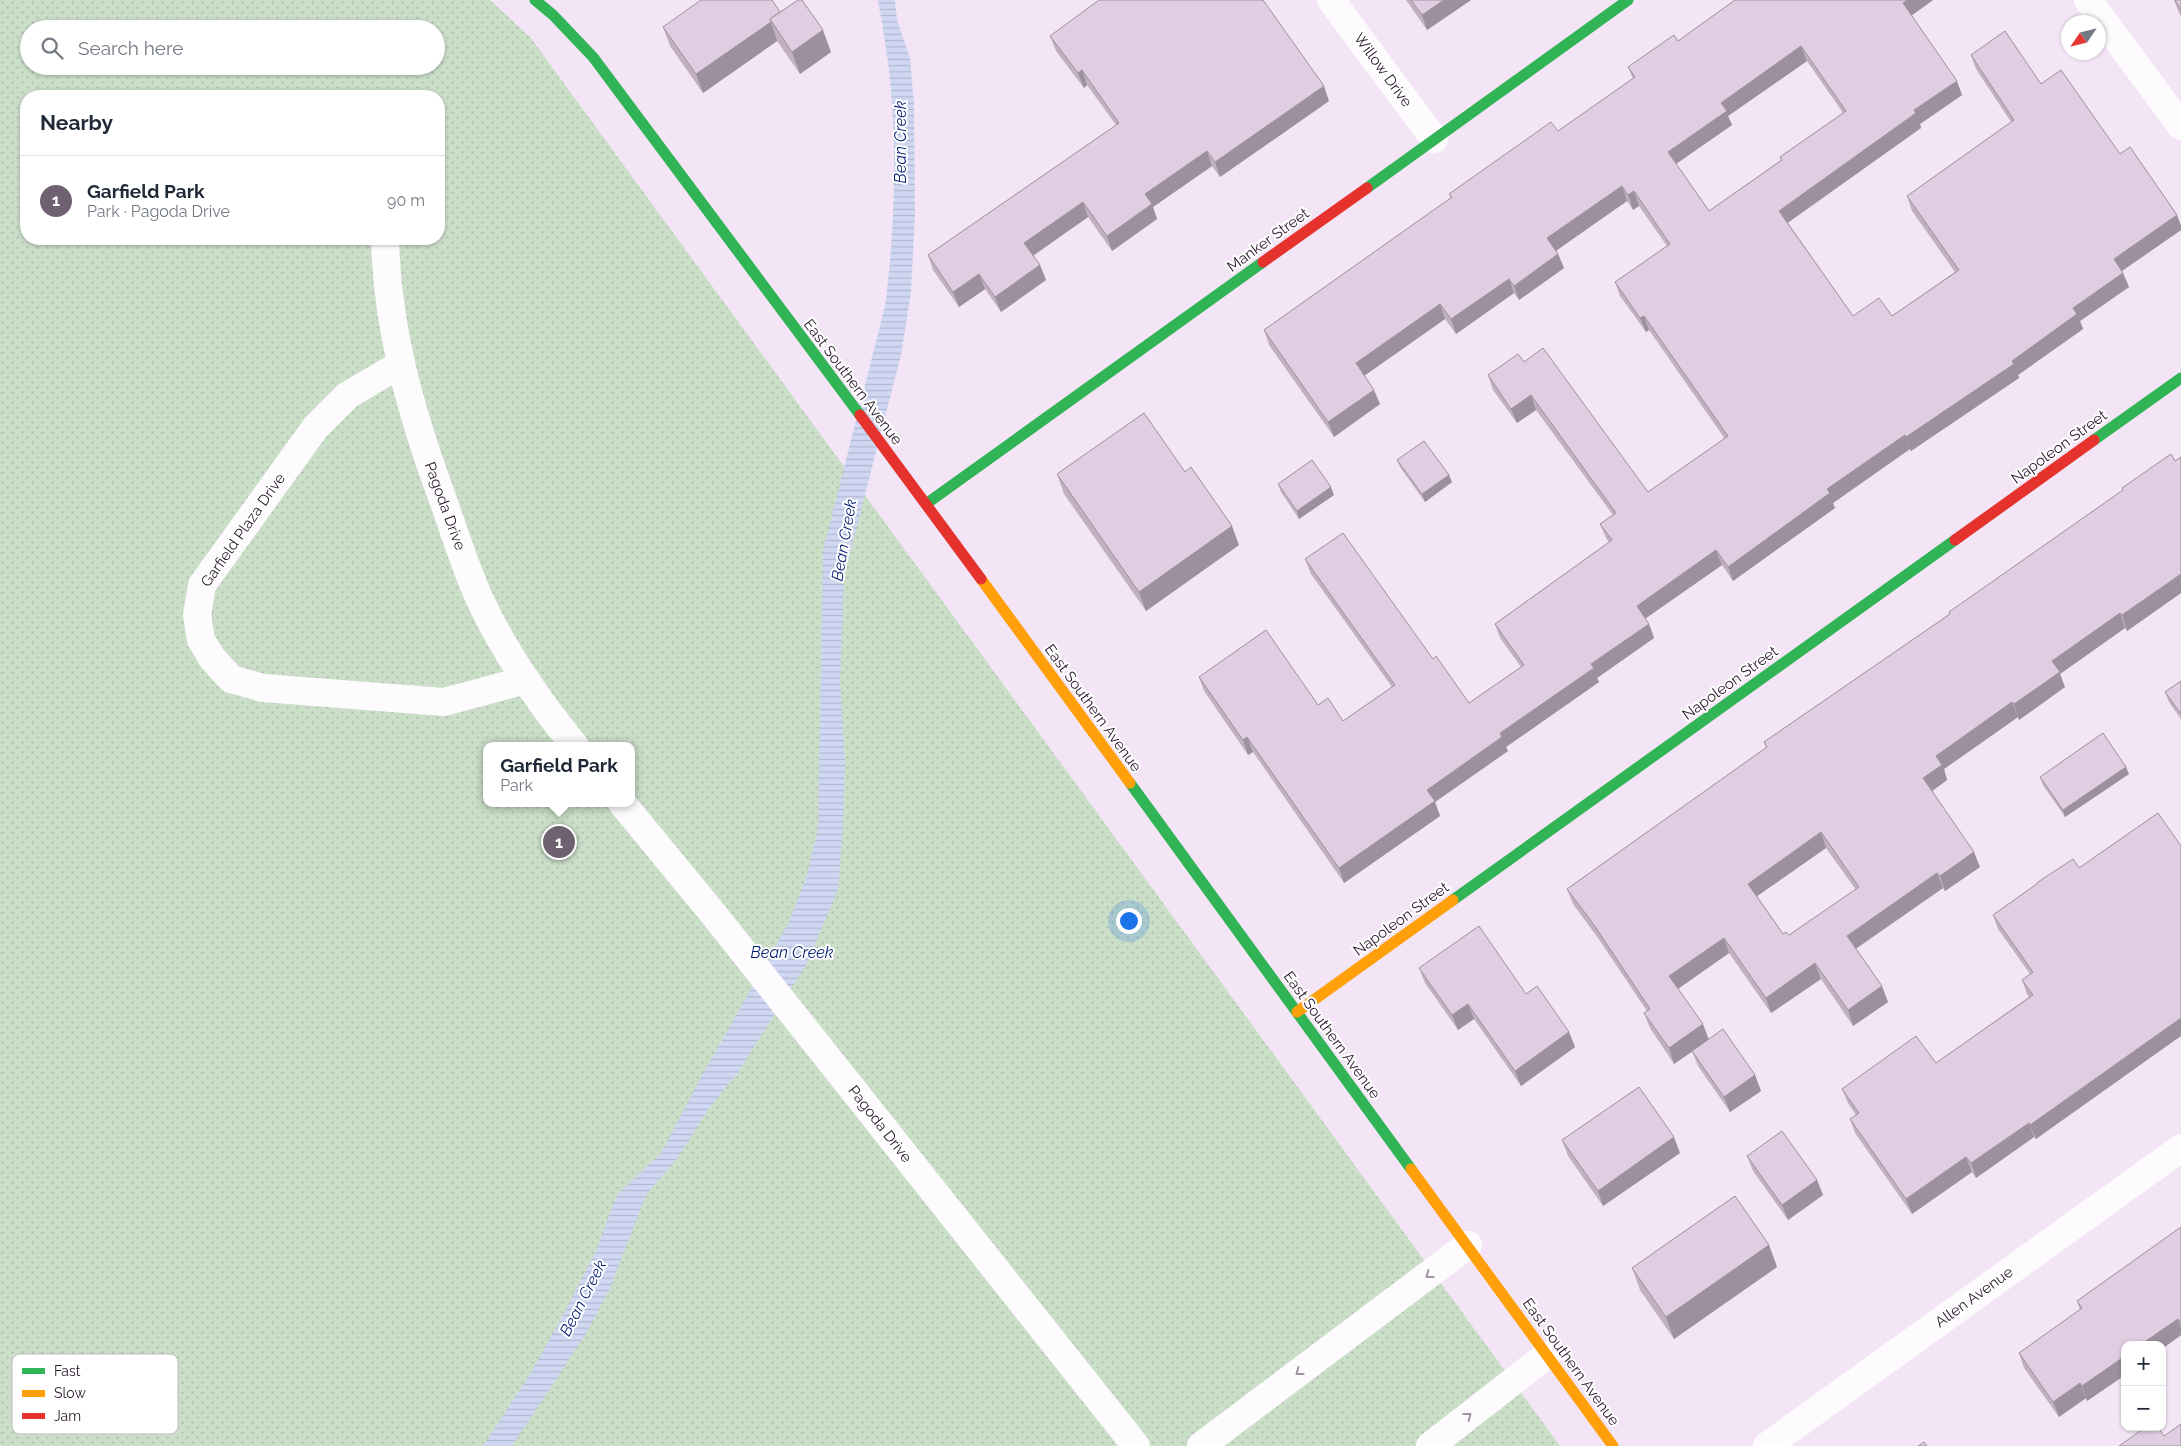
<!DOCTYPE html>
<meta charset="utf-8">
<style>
:root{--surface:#fff;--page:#f6f6f7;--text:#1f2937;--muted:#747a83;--line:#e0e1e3;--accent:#706172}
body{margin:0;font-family:Raleway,sans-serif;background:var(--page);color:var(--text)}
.controls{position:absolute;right:15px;bottom:15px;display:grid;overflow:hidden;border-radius:10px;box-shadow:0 1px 4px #0004}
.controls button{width:45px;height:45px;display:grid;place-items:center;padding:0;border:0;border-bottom:1px solid var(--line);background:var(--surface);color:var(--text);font:25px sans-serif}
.compass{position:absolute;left:2061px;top:15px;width:45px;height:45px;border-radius:50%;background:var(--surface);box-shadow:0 1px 4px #0004;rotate:235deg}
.you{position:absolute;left:1128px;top:920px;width:18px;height:18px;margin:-12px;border:4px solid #fff;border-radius:50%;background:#1a73e8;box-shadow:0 0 0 8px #1a73e833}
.badge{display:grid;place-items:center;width:32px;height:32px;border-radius:50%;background:var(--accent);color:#fff;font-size:16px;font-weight:700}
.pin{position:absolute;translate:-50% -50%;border:2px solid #fff;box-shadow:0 1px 5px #0006}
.popup{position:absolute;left:483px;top:742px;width:152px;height:65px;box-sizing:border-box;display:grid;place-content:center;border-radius:10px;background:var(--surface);filter:drop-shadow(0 1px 4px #0005);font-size:16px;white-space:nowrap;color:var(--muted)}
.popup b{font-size:19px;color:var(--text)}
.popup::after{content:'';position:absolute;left:50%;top:100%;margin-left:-10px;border:10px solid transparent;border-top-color:var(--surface)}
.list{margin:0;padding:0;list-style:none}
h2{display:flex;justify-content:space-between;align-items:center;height:65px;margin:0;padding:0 20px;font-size:21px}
h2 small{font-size:16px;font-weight:400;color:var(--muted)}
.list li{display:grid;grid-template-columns:32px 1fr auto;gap:15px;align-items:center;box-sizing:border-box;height:90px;padding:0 20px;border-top:1px solid var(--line)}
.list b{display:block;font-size:19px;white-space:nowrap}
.list p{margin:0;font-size:16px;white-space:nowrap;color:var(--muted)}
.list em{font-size:16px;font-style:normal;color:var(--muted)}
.icon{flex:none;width:28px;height:28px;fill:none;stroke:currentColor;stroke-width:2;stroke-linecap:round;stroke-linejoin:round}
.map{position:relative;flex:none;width:2181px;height:1446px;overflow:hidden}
.search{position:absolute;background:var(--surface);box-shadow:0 1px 4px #0004;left:20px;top:20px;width:425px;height:55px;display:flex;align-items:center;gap:12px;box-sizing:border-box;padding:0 18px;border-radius:28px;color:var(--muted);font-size:19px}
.panel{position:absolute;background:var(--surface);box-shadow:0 1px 4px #0004;left:20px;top:90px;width:425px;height:155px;border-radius:20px}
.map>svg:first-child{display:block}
.park{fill:url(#park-dots);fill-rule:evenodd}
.water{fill:url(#water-rules)}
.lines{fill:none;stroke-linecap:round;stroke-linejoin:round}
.street{stroke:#fdfbfe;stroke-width:28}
.fast{stroke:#30b455;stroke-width:11}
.slow{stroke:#ff9f0a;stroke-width:11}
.jam{stroke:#e5322d;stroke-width:11}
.wall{fill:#c1b0c2;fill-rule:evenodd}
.shaded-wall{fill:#9d909e}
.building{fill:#e0cde2;stroke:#9d909e;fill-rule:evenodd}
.oneway{stroke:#9e969f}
.labels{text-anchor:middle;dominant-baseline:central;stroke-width:4;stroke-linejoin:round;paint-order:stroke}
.street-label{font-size:15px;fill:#291a2b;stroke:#fff}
.water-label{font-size:16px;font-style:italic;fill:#001d73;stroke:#fff}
.key{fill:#fff;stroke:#bfbabf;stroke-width:1}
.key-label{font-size:14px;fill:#291a2b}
</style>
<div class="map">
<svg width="2181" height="1446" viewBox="0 0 2181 1446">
<defs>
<pattern id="park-dots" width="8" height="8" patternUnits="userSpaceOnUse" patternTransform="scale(1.25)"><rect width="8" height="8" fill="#cadec8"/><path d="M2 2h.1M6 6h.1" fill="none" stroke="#aebeac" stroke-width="1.8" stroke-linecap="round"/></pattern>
<pattern id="water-rules" width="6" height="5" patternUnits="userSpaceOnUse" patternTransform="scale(1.25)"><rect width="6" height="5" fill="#cfd7f2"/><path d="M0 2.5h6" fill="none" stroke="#b2b8d0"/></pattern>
</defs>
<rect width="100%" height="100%" fill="#f3e5f5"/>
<path class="park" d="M 0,0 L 490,0 L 530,37 L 1560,1446 L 0,1446 ZM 29,29 L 436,29 L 436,66 L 29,66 ZM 26,96 L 439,96 L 439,239 L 26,239 ZM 486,746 L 632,746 L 632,803 L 486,803 Z"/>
<path class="water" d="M 878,0 L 895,0 L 897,20 L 910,58 L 914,104 L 915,213 L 911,292 L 901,355 L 844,576 L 840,681 L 845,764 L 843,826 L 838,890 L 807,963 L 737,1074 L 709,1108 L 679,1156 L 646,1195 L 610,1288 L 587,1332 L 512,1446 L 483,1446 L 530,1374 L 561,1319 L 596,1251 L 617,1195 L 661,1153 L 700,1079 L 789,922 L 806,878 L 818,829 L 823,551 L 885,306 C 894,237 897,161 891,91 C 889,61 883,30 878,0 Z"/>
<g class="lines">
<g class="street">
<path d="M 1331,0 L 1434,139"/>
<path d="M 2088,0 L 2181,126"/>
<path d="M 385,239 C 387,329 411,413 442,497 C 454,531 465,567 480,600 C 505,653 538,701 575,746"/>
<path d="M 401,364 L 348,395 L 315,428 L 202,585 L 197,615 L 201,640 L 212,658 L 231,679 L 263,688 L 444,702 L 526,680"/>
<path d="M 622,803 L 715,916 L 1136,1446"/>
<path d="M 1201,1446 L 1468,1245"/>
<path d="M 1430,1446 L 1547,1355"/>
<path d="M 1767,1446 L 2181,1148"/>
</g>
<g class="fast">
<path d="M 535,0 L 553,15 L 593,57 L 860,415"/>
<path d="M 1367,188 L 1628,0"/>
<path d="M 2094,440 L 2181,378"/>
<path d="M 926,504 L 1263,262"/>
<path d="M 1130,783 L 1411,1169"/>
<path d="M 1453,900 L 1955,540"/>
</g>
<g class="slow">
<path d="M 981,579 L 1130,783"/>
<path d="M 1297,1012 L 1453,900"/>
<path d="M 1411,1169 L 1613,1446"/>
</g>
<g class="jam">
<path d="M 1263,262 L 1367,188"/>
<path d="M 860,415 L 981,579"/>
<path d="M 1955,540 L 2094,440"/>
</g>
</g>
<g class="wall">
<path d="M 1406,0 L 1471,0 L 1427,30 Z"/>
<path d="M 1735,0 L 1933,0 L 1911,16 L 1962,95 L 1920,124 L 1921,128 L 1788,223 L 1853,316 L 1892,316 L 1955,272 L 1912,211 L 1907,196 L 2011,122 L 1976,69 L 1971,55 L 2041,84 L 2120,154 L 2177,215 L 2181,226 L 2181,230 L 2122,271 L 2129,287 L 2080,321 L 2083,329 L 2018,375 L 2019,378 L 1911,451 L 1910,449 L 1833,503 L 1835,508 L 1733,581 L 1722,565 L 1645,618 L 1649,624 L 1654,638 L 1597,678 L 1599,682 L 1506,747 L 1508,751 L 1435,802 L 1440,816 L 1344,883 L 1253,752 L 1248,755 L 1204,691 L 1199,677 L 1318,705 L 1343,721 L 1392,687 L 1311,574 L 1305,559 L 1433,659 L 1469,703 L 1521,667 L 1500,638 L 1495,624 L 1609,542 L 1606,538 L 1600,524 L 1613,515 L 1536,410 L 1517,423 L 1493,390 L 1488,375 L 1524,362 L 1648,492 L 1725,439 L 1649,330 L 1646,332 L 1620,296 L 1615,282 L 1667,246 L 1639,206 L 1633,210 L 1627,201 L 1556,250 L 1558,254 L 1564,268 L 1519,300 L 1514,293 L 1456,334 L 1445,319 L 1364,376 L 1380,404 L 1334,437 L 1269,345 L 1264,330 L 1451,198 L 1449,194 L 1558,131 L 1633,79 L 1628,67 L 1678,41 ZM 1807,61 L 1843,113 L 1780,157 L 1781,160 L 1709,211 L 1676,164 L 1732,125 L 1728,116 Z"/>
<path d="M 2174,0 L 2181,0 L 2181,16 L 2179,13 Z"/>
<path d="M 780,12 L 831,52 L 800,74 L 777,41 L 703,93 L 670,46 L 663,27 Z"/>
<path d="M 1050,36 L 1329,101 L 1220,177 L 1212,166 L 1153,207 L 1157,219 L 1112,251 L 1088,217 L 1033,255 L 1040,265 L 1046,280 L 1001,312 L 985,289 L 959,307 L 933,270 L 928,255 L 1116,125 L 1087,85 L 1084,88 L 1056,51 Z"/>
<path d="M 2181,457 L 2181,593 L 2127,631 L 2125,628 L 2060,674 L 2065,687 L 2019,720 L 2018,717 L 1944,769 L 1947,780 L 1932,791 L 1980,867 L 1945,891 L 1943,888 L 1856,949 L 1888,1002 L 1853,1026 L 1821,979 L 1771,1013 L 1729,953 L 1678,989 L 1709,1040 L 1755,1075 L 1761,1091 L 1730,1112 L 1698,1066 L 1692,1051 L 1674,1064 L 1650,1028 L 1644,1013 L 1647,1011 L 1598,938 L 1573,904 L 1567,889 L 1766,748 L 1764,742 L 1950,614 L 2123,491 L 2122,488 L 2175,461 ZM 1826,848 L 1856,890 L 1789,935 L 1783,934 L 1757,896 Z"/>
<path d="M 1397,460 L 1452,482 L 1425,502 L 1400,467 Z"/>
<path d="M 1185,472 L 1239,545 L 1146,611 L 1064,494 L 1057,474 Z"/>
<path d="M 1278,484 L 1334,495 L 1299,519 L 1281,492 Z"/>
<path d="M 2181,681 L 2181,719 L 2169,702 L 2165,692 Z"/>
<path d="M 2129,774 L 2065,817 L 2043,785 L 2040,777 Z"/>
<path d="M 2073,859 L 2036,1139 L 2034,1137 L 1976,1178 L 1972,1172 L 1912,1214 L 1855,1133 L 1850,1119 L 1856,1115 L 1848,1103 L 1842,1089 L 1936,1063 L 2029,997 L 2027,994 L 2022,980 L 2030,974 L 1998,929 L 1993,915 Z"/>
<path d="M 1419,968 L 1526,994 L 1569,1032 L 1575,1047 L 1521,1086 L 1474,1019 L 1458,1030 L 1425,983 Z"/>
<path d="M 1562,1140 L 1680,1153 L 1603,1206 L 1568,1156 Z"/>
<path d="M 1747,1156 L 1817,1180 L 1823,1195 L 1788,1220 L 1753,1171 Z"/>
<path d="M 2181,1227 L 2181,1335 L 2162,1349 L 2162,1345 L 2125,1345 L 2125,1375 L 2087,1401 L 2086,1398 L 2059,1417 L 2024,1368 L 2019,1353 L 2080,1310 L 2077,1301 Z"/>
<path d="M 1769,1245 L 1777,1267 L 1674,1339 L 1640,1290 L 1632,1268 Z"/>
</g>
<g class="shaded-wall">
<path d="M 1444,0 L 1471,0 L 1427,30 L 1422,15 Z"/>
<path d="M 1908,0 L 1933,0 L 1908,18 L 1903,3 Z"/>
<path d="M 771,22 L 777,41 L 703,93 L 696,74 Z"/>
<path d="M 823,30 L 831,52 L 800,74 L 792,52 Z"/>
<path d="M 1801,46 L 1807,61 L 1728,116 L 1732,125 L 1673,166 L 1668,152 L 1721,103 Z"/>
<path d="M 1082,70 L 1087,85 L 1084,88 L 1078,73 Z"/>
<path d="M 1957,81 L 1962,95 L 1920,124 L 1921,128 L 1784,225 L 1779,211 L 1914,110 Z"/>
<path d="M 1324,86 L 1329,101 L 1220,177 L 1215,162 Z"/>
<path d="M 1207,151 L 1212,166 L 1153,207 L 1157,219 L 1112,251 L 1107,236 L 1145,194 Z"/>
<path d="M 1622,186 L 1627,201 L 1553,253 L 1547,238 Z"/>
<path d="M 1634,191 L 1639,206 L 1633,210 L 1628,195 Z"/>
<path d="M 1083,202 L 1088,217 L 1030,258 L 1024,243 Z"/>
<path d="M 2177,215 L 2181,226 L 2181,230 L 2119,273 L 2114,259 Z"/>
<path d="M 1558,254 L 1564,268 L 1519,300 L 1514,286 Z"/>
<path d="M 1040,265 L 1046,280 L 1001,312 L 995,297 Z"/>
<path d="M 2123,273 L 2129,287 L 2080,321 L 2083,329 L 2018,375 L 2019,378 L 1911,451 L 1906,437 L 2012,361 L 2073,308 Z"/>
<path d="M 979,274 L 985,289 L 959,307 L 953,292 Z"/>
<path d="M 1509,279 L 1514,293 L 1456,334 L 1451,319 Z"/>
<path d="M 1440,304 L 1445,319 L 1361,378 L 1356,363 Z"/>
<path d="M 1644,316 L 1649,330 L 1646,332 L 1640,318 Z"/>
<path d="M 1374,390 L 1380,404 L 1334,437 L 1328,422 Z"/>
<path d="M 1531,395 L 1536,410 L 1517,423 L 1511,409 Z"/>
<path d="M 1905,435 L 1910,449 L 1833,503 L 1835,508 L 1733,581 L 1728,567 L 1827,489 Z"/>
<path d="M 1449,475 L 1452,482 L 1425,502 L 1422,494 Z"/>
<path d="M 1331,487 L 1334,495 L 1299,519 L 1297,511 Z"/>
<path d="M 1232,526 L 1239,545 L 1146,611 L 1139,592 Z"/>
<path d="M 1716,550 L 1722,565 L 1642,621 L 1637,606 Z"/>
<path d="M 2181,574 L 2181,593 L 2127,631 L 2122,615 Z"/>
<path d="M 2120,613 L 2125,628 L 2060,674 L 2065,687 L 2019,720 L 2014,704 L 2052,661 Z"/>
<path d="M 1649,624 L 1654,638 L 1597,678 L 1599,682 L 1506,747 L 1508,751 L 1435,802 L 1440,816 L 1344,883 L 1339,868 L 1427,790 L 1591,664 Z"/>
<path d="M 2012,702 L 2018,717 L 1944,769 L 1947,780 L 1928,794 L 1923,778 L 1936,756 Z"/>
<path d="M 1247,737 L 1253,752 L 1248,755 L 1243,740 Z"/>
<path d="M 2126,767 L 2129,774 L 2065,817 L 2063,810 Z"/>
<path d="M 1821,832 L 1826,848 L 1753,899 L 1748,884 Z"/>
<path d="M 1974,852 L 1980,867 L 1945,891 L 1940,876 Z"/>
<path d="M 1937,873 L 1943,888 L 1852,951 L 1847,936 Z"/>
<path d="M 1724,938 L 1729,953 L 1675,991 L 1669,976 Z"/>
<path d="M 1815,963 L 1821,979 L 1771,1013 L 1766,998 Z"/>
<path d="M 1882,986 L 1888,1002 L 1853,1026 L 1848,1010 Z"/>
<path d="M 1468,1004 L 1474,1019 L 1458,1030 L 1452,1015 Z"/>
<path d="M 2181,1018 L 2181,1036 L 2036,1139 L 2030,1125 Z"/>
<path d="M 1703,1024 L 1709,1040 L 1674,1064 L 1669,1048 Z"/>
<path d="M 1569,1032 L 1575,1047 L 1521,1086 L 1515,1071 Z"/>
<path d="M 1755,1075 L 1761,1091 L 1730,1112 L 1724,1097 Z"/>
<path d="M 2029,1123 L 2034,1137 L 1976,1178 L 1971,1163 Z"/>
<path d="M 1674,1137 L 1680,1153 L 1603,1206 L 1598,1191 Z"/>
<path d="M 1966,1157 L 1972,1172 L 1912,1214 L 1906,1199 Z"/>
<path d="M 1817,1180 L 1823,1195 L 1788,1220 L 1782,1205 Z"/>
<path d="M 1769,1245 L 1777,1267 L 1674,1339 L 1666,1317 Z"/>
<path d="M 2178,1319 L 2181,1328 L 2181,1335 L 2162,1349 L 2162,1345 L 2140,1345 Z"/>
<path d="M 2125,1356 L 2125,1375 L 2087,1401 L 2082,1386 Z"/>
<path d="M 2080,1383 L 2086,1398 L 2059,1417 L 2053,1402 Z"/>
</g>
<g class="building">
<path d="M 701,0 L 772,0 L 780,12 L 770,19 L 771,22 L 696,74 L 663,27 Z"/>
<path d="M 798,0 L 802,0 L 823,30 L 792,52 L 770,19 Z"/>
<path d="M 1099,0 L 1263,0 L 1324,86 L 1215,162 L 1207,151 L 1145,194 L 1152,204 L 1107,236 L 1083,202 L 1024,243 L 1040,265 L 995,297 L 979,274 L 953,292 L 928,255 L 1119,123 L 1082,70 L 1078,73 L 1050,36 Z"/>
<path d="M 1411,0 L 1444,0 L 1422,15 Z"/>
<path d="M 1735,0 L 1908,0 L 1903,3 L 1957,81 L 1914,110 L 1916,113 L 1779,211 L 1853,316 L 1879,298 L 1892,316 L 1959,270 L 1907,196 L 2014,120 L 1971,55 L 2005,31 L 2041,84 L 2061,70 L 2120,154 L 2130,147 L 2177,215 L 2114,259 L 2123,273 L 2073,308 L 2077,314 L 2012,361 L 2014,364 L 1906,437 L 1905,435 L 1827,489 L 1830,493 L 1728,567 L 1716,550 L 1637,606 L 1649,624 L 1591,664 L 1594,668 L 1500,733 L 1502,737 L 1427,790 L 1435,801 L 1339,868 L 1247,737 L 1243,740 L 1199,677 L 1266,630 L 1318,705 L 1328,698 L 1343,721 L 1395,685 L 1305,559 L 1343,533 L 1433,659 L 1436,656 L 1469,703 L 1524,665 L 1495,624 L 1612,540 L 1600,524 L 1616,513 L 1531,395 L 1511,409 L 1488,375 L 1518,354 L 1524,362 L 1543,348 L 1648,492 L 1728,436 L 1644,316 L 1640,318 L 1615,282 L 1670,244 L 1634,191 L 1628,195 L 1622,186 L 1547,238 L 1558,254 L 1514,286 L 1509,279 L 1451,319 L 1440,304 L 1356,363 L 1374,390 L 1328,422 L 1264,330 L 1452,197 L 1449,194 L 1551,122 L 1558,131 L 1635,77 L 1628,67 L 1674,35 L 1678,41 ZM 1801,46 L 1846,111 L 1780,157 L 1782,160 L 1709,211 L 1668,152 L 1727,111 L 1721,103 Z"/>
<path d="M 2175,0 L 2181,0 L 2181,9 Z"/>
<path d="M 1144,413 L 1185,472 L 1191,467 L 1232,526 L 1139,592 L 1057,474 Z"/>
<path d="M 1424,441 L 1449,475 L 1422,494 L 1397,460 Z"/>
<path d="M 2171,454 L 2175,461 L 2181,457 L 2181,574 L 2122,615 L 2120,613 L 2052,661 L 2060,672 L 2014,704 L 2012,702 L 1936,756 L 1942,765 L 1923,778 L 1974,852 L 1940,876 L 1937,873 L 1847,936 L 1882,986 L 1848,1010 L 1815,963 L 1766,998 L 1724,938 L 1669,976 L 1703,1024 L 1669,1048 L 1644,1013 L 1650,1009 L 1592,922 L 1567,889 L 1767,747 L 1764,742 L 1950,614 L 1949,612 L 2123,490 L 2122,488 ZM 1821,832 L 1859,887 L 1789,935 L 1786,932 L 1783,934 L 1748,884 Z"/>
<path d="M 1312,460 L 1331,487 L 1297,511 L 1278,484 Z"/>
<path d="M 2181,681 L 2181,714 L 2165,692 Z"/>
<path d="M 2103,733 L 2126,767 L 2063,810 L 2040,777 Z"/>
<path d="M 2158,813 L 2181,846 L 2181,1018 L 2030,1125 L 2029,1123 L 1971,1163 L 1966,1157 L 1906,1199 L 1850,1119 L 1859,1113 L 1842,1089 L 1916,1036 L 1936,1063 L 2033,995 L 2022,980 L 2033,972 L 1993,915 L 2038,883 L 2038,882 L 2073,859 L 2079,868 Z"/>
<path d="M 1479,926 L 1526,994 L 1537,986 L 1569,1032 L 1515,1071 L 1468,1004 L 1452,1015 L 1419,968 Z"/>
<path d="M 1723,1029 L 1755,1075 L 1724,1097 L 1692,1051 Z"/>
<path d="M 1639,1087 L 1674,1137 L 1598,1191 L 1562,1140 Z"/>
<path d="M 1782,1131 L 1817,1180 L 1782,1205 L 1747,1156 Z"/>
<path d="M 1735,1196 L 1769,1245 L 1666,1317 L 1632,1268 Z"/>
<path d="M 2181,1227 L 2181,1323 L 2178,1319 L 2140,1345 L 2125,1345 L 2125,1356 L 2082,1386 L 2080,1383 L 2053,1402 L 2019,1353 L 2082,1308 L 2077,1301 Z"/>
<path d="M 2181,1424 L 2181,1446 L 2119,1446 L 2146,1427 L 2158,1427 L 2164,1436 Z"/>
<path d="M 1924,1442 L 1927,1446 L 1918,1446 Z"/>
</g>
<defs><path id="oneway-chevron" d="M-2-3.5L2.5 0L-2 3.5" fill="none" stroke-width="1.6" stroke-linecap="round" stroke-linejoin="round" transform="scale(1.25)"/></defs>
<g class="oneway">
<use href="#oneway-chevron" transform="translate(1429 1275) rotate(143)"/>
<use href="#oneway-chevron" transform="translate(1299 1372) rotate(143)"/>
<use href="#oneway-chevron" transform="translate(1468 1416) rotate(-38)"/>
</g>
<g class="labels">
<g class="street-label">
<text transform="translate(1383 70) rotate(54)">Willow Drive</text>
<text transform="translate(1268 240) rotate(-36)">Manker Street</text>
<text transform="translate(853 382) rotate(53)">East Southern Avenue</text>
<text transform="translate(2059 447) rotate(-36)">Napoleon Street</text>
<text transform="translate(445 506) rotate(70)">Pagoda Drive</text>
<text transform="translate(243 530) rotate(-55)">Garfield Plaza Drive</text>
<text transform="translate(1730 683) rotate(-36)">Napoleon Street</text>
<text transform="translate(1093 708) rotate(54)">East Southern Avenue</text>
<text transform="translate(1401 919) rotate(-36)">Napoleon Street</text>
<text transform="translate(1332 1035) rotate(54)">East Southern Avenue</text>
<text transform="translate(880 1124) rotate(52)">Pagoda Drive</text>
<text transform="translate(1974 1297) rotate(-36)">Allen Avenue</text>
<text transform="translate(1571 1362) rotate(54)">East Southern Avenue</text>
</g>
<g class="water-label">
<text transform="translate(900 142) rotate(-90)">Bean Creek</text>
<text transform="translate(844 540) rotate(-80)">Bean Creek</text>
<text x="792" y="952">Bean Creek</text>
<text transform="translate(583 1298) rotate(-63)">Bean Creek</text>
</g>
</g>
<rect x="12" y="1354" width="166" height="80" rx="8" class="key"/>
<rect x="22" y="1368" width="23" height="6" fill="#30b455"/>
<rect x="22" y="1390" width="23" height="7" fill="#ff9f0a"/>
<rect x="22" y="1413" width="23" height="6" fill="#e5322d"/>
<g class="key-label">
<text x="54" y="1376">Fast</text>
<text x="54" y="1398">Slow</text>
<text x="54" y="1421">Jam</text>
</g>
</svg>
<div class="controls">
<button>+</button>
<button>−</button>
</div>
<svg class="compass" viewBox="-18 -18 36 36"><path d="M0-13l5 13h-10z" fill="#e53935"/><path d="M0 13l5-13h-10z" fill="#747a83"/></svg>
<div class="you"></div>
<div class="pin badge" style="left:559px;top:842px">1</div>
<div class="popup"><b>Garfield Park</b>Park</div>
<div class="search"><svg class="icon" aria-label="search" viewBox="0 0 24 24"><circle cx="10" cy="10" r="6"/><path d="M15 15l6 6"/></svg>Search here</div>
<section class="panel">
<h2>Nearby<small></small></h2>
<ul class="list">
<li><span class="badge">1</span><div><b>Garfield Park</b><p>Park · Pagoda Drive</p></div><em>90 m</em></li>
</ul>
</section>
</div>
